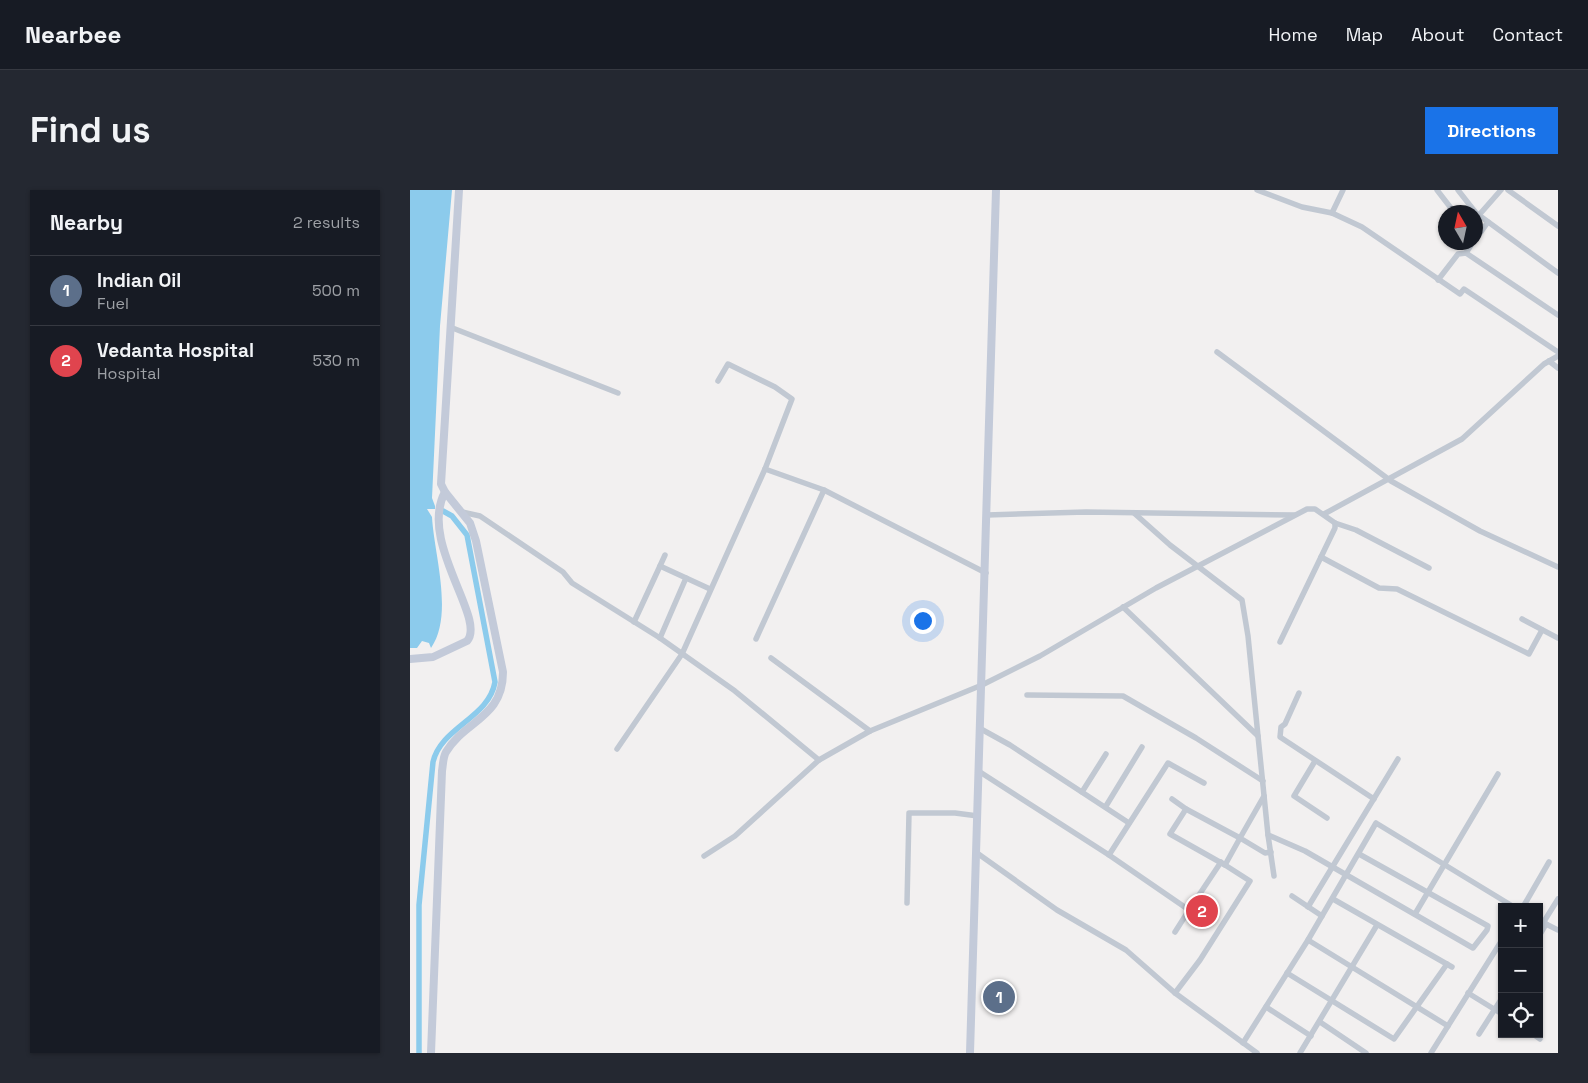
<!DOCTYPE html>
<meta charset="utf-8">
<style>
:root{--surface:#171b24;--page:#242831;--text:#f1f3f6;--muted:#9ea1a6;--line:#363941;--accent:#1a73e8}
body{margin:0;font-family:"Space Grotesk",sans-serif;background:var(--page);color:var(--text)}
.controls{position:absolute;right:15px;bottom:15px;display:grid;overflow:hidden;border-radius:0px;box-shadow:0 1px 4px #0004}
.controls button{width:45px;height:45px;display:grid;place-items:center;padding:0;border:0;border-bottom:1px solid var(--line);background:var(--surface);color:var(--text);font:25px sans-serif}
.compass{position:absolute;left:1028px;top:15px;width:45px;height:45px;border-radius:50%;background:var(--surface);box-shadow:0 1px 4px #0004;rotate:351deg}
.you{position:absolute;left:512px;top:430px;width:18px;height:18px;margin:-12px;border:4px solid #fff;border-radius:50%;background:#1a73e8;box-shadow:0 0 0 8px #1a73e833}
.badge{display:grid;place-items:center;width:32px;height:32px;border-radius:50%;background:var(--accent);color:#fff;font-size:16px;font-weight:700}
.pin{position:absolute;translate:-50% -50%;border:2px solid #fff;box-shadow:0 1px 5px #0006}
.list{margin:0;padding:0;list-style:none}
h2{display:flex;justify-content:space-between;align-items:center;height:65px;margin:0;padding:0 20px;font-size:21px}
h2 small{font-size:16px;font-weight:400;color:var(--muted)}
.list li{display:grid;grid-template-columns:32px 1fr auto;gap:15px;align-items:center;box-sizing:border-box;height:70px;padding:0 20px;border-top:1px solid var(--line)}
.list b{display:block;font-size:19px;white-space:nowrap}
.list p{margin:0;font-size:16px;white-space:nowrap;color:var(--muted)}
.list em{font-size:16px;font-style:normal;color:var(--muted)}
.icon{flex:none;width:28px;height:28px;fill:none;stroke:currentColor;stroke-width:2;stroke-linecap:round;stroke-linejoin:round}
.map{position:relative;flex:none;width:1148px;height:863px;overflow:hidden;border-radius:0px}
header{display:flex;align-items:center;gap:30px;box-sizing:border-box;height:70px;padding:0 25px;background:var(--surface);border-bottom:1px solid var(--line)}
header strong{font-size:24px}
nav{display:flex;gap:28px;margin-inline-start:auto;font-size:18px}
.intro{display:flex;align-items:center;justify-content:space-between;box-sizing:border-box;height:120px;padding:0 30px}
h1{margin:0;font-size:35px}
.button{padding:12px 22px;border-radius:0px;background:var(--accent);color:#fff;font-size:18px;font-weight:700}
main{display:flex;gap:30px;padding:0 30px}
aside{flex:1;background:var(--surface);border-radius:0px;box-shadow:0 1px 4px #0004}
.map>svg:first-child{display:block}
.water{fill:#8ccbec}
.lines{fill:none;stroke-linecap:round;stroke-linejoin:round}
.canal{stroke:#8ccbec;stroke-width:5.5}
.street{stroke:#c1c8d2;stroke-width:5.5}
.secondary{stroke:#c3cad9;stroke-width:8}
</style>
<header>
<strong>Nearbee</strong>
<nav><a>Home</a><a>Map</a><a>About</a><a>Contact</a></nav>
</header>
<div class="intro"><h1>Find us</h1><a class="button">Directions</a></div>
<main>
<aside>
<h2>Nearby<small>2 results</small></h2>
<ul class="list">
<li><span class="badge" style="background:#5c6f8a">1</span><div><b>Indian Oil</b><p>Fuel</p></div><em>500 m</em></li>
<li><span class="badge" style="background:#e0444e">2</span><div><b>Vedanta Hospital</b><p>Hospital</p></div><em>530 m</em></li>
</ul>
</aside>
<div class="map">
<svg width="1148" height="863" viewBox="0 0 1148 863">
<rect width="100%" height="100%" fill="#f2f0f0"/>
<path class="water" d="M 0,0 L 42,0 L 30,136 L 22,308 L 25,316 L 25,319 L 17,319 L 22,327 C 24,364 44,425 21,458 L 19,453 L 12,451 L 7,458 L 0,458 Z"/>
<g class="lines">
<path class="canal" d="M 9,863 L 9,715 L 23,572 C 31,537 79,528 85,492 L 57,345 L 42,326 L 33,321"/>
<g class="street">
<path d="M 847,0 L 892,17 L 922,23 L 933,0"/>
<path d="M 1027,0 L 1044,22"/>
<path d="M 1048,0 L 1066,23 L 1148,83"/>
<path d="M 1098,0 L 1148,36"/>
<path d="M 922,23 L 952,37 L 1050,104 L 1054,99 L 1148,162"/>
<path d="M 1069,25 L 1091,0"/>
<path d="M 1066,49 L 1078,32"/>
<path d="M 1056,63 L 1063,52"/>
<path d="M 1028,90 L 1048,64 L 1056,63 L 1148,125"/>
<path d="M 40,137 L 208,203"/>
<path d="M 807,162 L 981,291 L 1070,341 L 1148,377"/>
<path d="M 1139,171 L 1148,178"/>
<path d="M 355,279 L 414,300 L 576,383"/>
<path d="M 52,322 L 70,326 L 153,382 L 162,393 L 250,448 L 325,501 L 409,570"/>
<path d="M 914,324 L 1052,249 L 1134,174 L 1148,166"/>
<path d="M 577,325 L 676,322 L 884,325"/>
<path d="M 911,367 L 969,398 L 987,399 L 1119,464 L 1132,440"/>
<path d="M 250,376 L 255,365"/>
<path d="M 713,417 L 848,546 L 838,446 L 832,410 L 760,355 L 724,323"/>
<path d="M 1112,429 L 1148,448"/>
<path d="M 224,432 L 250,376 L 300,399"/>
<path d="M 250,448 L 276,388"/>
<path d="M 346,449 L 414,300"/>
<path d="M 870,452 L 925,338 L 925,333"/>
<path d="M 361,468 L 460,541"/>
<path d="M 889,503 L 875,534 L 871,537 L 870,547 L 964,609"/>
<path d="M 617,505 L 713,506 L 786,548 L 853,591"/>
<path d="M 571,539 L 600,555 L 719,633"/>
<path d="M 848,546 L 858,645"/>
<path d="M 207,559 L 272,464 L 355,279 L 382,209 L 365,197 L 318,174 L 308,191"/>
<path d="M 905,571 L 884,606 L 917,628"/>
<path d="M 570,582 L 699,665 L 779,720 L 765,742"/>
<path d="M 672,602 L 696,564"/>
<path d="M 854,606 L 830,648 L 776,619 L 760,644 L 815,675 L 830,648 L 855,663 L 861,662"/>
<path d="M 762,609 L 776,619"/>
<path d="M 696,616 L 732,557"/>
<path d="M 567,663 L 647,720 L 716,760 L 765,803 L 847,863"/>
<path d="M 699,665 L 758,573 L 794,593"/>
<path d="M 294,666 L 325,646 L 409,570 L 460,541 L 572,495 L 630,466 L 746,398 L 897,319 L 905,319 L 925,333 L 946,340 L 1019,378"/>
<path d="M 864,686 L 858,645 L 895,661 L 1063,758 L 1077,740 L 1078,736 L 949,664"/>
<path d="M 882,706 L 912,726"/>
<path d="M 923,709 L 1042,777"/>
<path d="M 497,713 L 499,623 L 545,623 L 568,626"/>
<path d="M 898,717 L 988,569"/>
<path d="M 1113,717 L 1139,672"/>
<path d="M 779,720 L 811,672"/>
<path d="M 1005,724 L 1088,584"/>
<path d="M 1130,731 L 1148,740"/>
<path d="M 1133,733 L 1148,709"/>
<path d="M 1129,746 L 1136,734"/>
<path d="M 898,750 L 1038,836"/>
<path d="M 877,783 L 984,849 L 1037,774"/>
<path d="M 765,803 L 790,770 L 840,691 L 815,675"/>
<path d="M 1058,803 L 1092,824"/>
<path d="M 856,817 L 901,846"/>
<path d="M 910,832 L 956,863"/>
<path d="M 1069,844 L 1092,808"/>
<path d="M 1123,844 L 1130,849"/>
<path d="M 833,853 L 898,750 L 966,633 L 1104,717"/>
<path d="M 890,863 L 967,735"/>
<path d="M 1021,863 L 1092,750"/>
</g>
<g class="secondary">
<path d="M 0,469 L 23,467 L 57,451 C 77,429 8,352 35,302"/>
<path d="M 21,863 L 32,581 C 33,575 33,567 36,562 C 55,530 93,528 93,482 L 66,351 L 60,333 L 35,302 L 31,294 L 49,0"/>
<path d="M 560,863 L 586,0"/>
</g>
</g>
</svg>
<div class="controls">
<button>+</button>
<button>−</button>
<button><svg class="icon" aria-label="locate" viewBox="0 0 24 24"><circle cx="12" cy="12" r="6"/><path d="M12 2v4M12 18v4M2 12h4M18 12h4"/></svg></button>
</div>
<svg class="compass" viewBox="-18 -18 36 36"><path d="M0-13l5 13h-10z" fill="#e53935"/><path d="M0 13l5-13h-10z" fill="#9ea1a6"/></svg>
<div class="you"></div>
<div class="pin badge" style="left:589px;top:807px;background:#5c6f8a">1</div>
<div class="pin badge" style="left:792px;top:721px;background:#e0444e">2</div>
</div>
</main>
